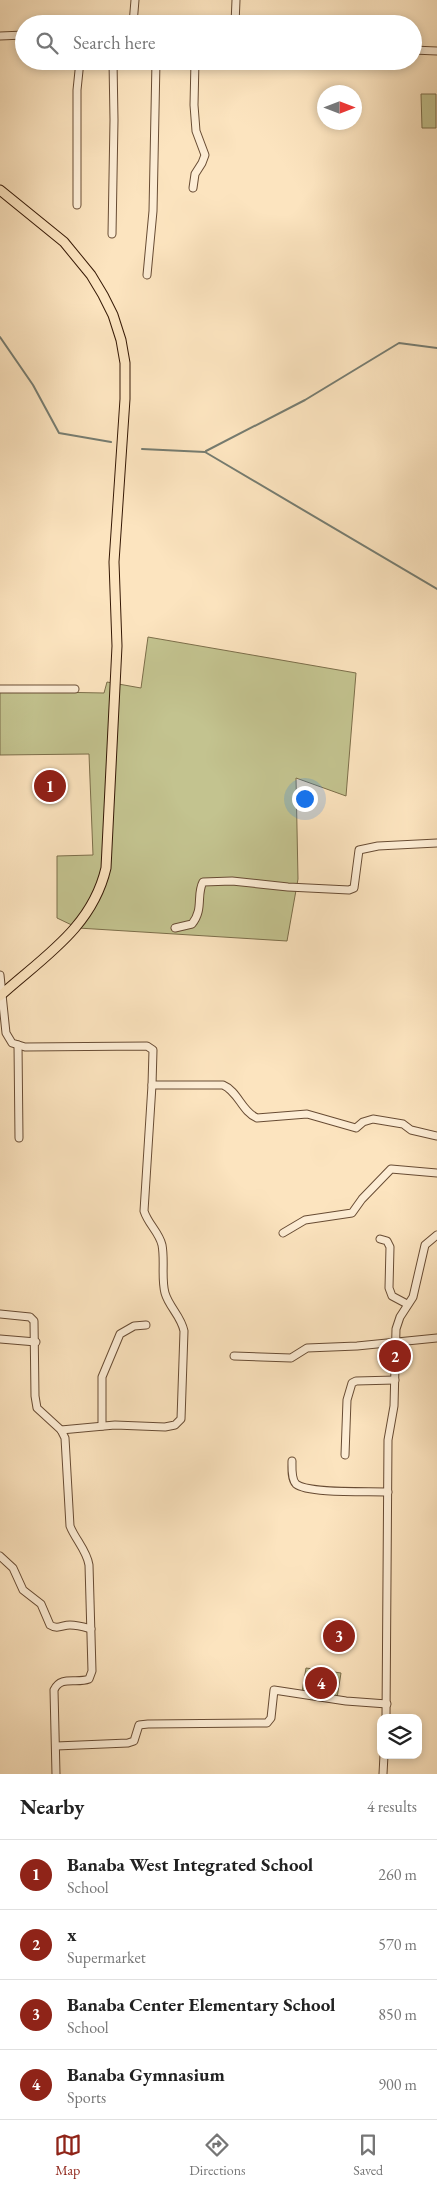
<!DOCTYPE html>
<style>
:root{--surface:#fff;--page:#f6f6f6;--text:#222;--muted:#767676;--line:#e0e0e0;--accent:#8f2418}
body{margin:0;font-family:"EB Garamond",serif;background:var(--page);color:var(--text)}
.controls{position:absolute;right:15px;bottom:15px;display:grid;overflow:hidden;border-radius:10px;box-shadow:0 2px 8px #0003}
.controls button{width:45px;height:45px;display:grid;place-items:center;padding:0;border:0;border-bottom:1px solid var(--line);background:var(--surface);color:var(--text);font:25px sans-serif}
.compass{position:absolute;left:317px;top:85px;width:45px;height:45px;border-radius:50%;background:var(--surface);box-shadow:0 2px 8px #0003;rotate:90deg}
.you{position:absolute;left:304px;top:798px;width:18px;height:18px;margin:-12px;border:4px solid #fff;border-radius:50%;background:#1a73e8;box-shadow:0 0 0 8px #1a73e833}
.badge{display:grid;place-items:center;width:32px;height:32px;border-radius:50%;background:var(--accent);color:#fff;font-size:16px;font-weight:700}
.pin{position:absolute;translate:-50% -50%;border:2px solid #fff;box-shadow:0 1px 5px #0006}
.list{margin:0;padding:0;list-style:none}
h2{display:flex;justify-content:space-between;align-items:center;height:65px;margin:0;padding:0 20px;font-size:21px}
h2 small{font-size:16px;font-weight:400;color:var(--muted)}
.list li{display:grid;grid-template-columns:32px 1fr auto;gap:15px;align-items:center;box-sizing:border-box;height:70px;padding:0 20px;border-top:1px solid var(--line)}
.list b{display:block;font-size:19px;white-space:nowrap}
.list p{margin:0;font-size:16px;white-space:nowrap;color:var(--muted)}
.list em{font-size:16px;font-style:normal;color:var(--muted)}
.icon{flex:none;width:28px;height:28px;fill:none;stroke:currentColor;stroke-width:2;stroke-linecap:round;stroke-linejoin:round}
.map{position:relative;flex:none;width:437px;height:1774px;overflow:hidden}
.search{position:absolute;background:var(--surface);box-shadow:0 2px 8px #0003;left:15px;right:15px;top:15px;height:55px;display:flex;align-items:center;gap:12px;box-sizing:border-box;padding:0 18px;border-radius:28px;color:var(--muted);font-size:19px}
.sheet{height:345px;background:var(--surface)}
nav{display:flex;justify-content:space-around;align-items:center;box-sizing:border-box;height:70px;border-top:1px solid var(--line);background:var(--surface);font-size:14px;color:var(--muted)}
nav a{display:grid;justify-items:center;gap:2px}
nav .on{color:var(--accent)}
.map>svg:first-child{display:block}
.green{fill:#c3c38f;stroke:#7c6e4a}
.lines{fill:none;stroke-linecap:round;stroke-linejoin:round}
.stream{stroke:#767c70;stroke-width:2}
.minor-casing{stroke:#684c34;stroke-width:9}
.major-casing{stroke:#361906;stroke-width:11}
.minor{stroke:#fdedd5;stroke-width:7}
.major{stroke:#fce4bf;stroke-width:9}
</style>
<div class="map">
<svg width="437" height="1774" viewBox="0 0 437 1774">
<rect width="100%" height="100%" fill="#fce4bf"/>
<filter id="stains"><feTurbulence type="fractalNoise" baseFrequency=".004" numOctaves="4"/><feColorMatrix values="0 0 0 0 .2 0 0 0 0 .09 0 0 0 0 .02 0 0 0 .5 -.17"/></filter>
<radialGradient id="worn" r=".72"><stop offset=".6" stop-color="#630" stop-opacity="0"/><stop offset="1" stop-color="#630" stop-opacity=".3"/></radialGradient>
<g class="green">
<path d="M 421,94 L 436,94 L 436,128 L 422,128 Z"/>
<path d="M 148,637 L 356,673 L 346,796 L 296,778 L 298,879 L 287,941 L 78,928 L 57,918 L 57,856 L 93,855 L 89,754 L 0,755 L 0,691 L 104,693 L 107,682 L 141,688 Z"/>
<path d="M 306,1668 L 341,1673 L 337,1698 L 302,1692 Z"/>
</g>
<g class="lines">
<g class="stream">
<path d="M 0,337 L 33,385 L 59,433 L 111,442"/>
<path d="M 142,449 L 205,452 L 437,589"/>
<path d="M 206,451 L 305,400 L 399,343 L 437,348"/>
</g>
<g class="minor-casing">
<g id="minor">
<path d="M 133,24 L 135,0"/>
<path d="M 235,24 L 236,0"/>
<path d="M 0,36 L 24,35"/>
<path d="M 413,50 L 437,51"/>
<path d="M 193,188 L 195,174 L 202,163 L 205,155 L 196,131 L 194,105 L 195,61"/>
<path d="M 77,205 L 77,90 L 80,61"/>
<path d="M 112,234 L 114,120 L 113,61"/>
<path d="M 147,275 L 153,211 L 156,61"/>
<path d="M 0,689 L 75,689"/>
<path d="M 175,928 L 192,924 C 204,909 196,895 203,882 L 232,881 L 288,887 L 349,890 L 354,888 L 359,850 L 378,846 L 437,843"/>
<path d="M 0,975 L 6,1033 L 12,1043 L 25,1047 L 147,1046 L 153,1050 L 152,1085 L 223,1085 C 238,1091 242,1112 257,1118 L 307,1114 L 356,1128 L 363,1122 L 373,1119 L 403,1124 L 411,1130 L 437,1136"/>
<path d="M 18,1045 L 19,1138"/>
<path d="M 283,1233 L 305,1220 L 352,1213 L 362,1199 L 391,1169 L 437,1173"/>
<path d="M 380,1239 L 387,1241 L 390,1247 L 389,1288 L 392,1296 L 407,1304"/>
<path d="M 0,1314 L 30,1317 L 34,1321 L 35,1396 L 37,1408 L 61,1430 L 65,1438 L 70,1526 C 75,1539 87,1551 89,1565 L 92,1671 L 89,1679 C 76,1684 61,1675 54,1690 L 56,1774"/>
<path d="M 0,1339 L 36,1342"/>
<path d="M 234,1356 L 291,1358 L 307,1348 L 357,1346 L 437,1338"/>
<path d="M 102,1426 L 102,1377 L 120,1334 L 134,1326 L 146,1325"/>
<path d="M 61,1430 L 115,1425 L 165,1427 L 175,1425 L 181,1419 L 184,1331 C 181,1316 169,1307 165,1293 C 161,1278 165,1261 162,1245 C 159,1232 148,1224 144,1211 L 152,1085"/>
<path d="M 345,1455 L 347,1400 L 352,1383 L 356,1381 L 395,1380"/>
<path d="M 292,1461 C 292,1467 291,1479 296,1484 C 308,1494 370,1491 388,1492"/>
<path d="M 0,1556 L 13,1568 L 23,1590 L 41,1604 L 50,1625 C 58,1630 62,1625 70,1625 C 78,1625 84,1627 91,1629"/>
<path d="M 386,1718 L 388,1440 L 394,1406 L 396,1329 L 400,1317 L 413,1297 L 425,1245 L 437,1235"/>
<path d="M 56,1746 L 128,1743 L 134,1741 L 139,1725 L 148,1724 L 267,1723 L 271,1718 L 274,1690 L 346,1701 L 387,1704"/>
<path d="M 383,1774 L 384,1755"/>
</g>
</g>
<g class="major-casing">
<path id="major" d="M 0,190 L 64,242 L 91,275 L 103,295 L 113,315 L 121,340 L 125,363 L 125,399 L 114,562 L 117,646 L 106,868 C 92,928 43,957 0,996"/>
</g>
<use href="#minor" class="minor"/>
<use href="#major" class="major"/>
</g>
<rect width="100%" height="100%" filter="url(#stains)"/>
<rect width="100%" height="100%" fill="url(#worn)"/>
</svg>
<div class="controls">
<button><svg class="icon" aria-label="layers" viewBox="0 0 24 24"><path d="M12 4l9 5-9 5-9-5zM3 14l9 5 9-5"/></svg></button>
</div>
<svg class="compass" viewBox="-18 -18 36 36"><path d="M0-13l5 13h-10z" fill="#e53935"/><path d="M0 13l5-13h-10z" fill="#767676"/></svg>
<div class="you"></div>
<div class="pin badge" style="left:50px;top:786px">1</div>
<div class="pin badge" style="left:395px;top:1356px">2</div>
<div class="pin badge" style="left:339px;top:1636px">3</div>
<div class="pin badge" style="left:321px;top:1683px">4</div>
<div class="search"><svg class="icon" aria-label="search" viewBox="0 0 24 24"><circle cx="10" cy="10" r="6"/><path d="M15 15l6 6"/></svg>Search here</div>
</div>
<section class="sheet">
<h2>Nearby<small>4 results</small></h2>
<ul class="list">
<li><span class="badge">1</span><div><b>Banaba West Integrated School</b><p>School</p></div><em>260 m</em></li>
<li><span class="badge">2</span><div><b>x</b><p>Supermarket</p></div><em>570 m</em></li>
<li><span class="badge">3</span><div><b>Banaba Center Elementary School</b><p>School</p></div><em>850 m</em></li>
<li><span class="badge">4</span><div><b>Banaba Gymnasium</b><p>Sports</p></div><em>900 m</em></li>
</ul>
</section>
<nav>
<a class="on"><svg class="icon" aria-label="map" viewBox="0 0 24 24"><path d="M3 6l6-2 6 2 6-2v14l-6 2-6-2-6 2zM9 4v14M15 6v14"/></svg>Map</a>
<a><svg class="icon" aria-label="directions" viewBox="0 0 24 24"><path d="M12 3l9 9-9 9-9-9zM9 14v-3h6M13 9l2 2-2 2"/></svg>Directions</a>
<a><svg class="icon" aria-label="saved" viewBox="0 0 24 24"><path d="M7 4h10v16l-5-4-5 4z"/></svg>Saved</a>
</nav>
